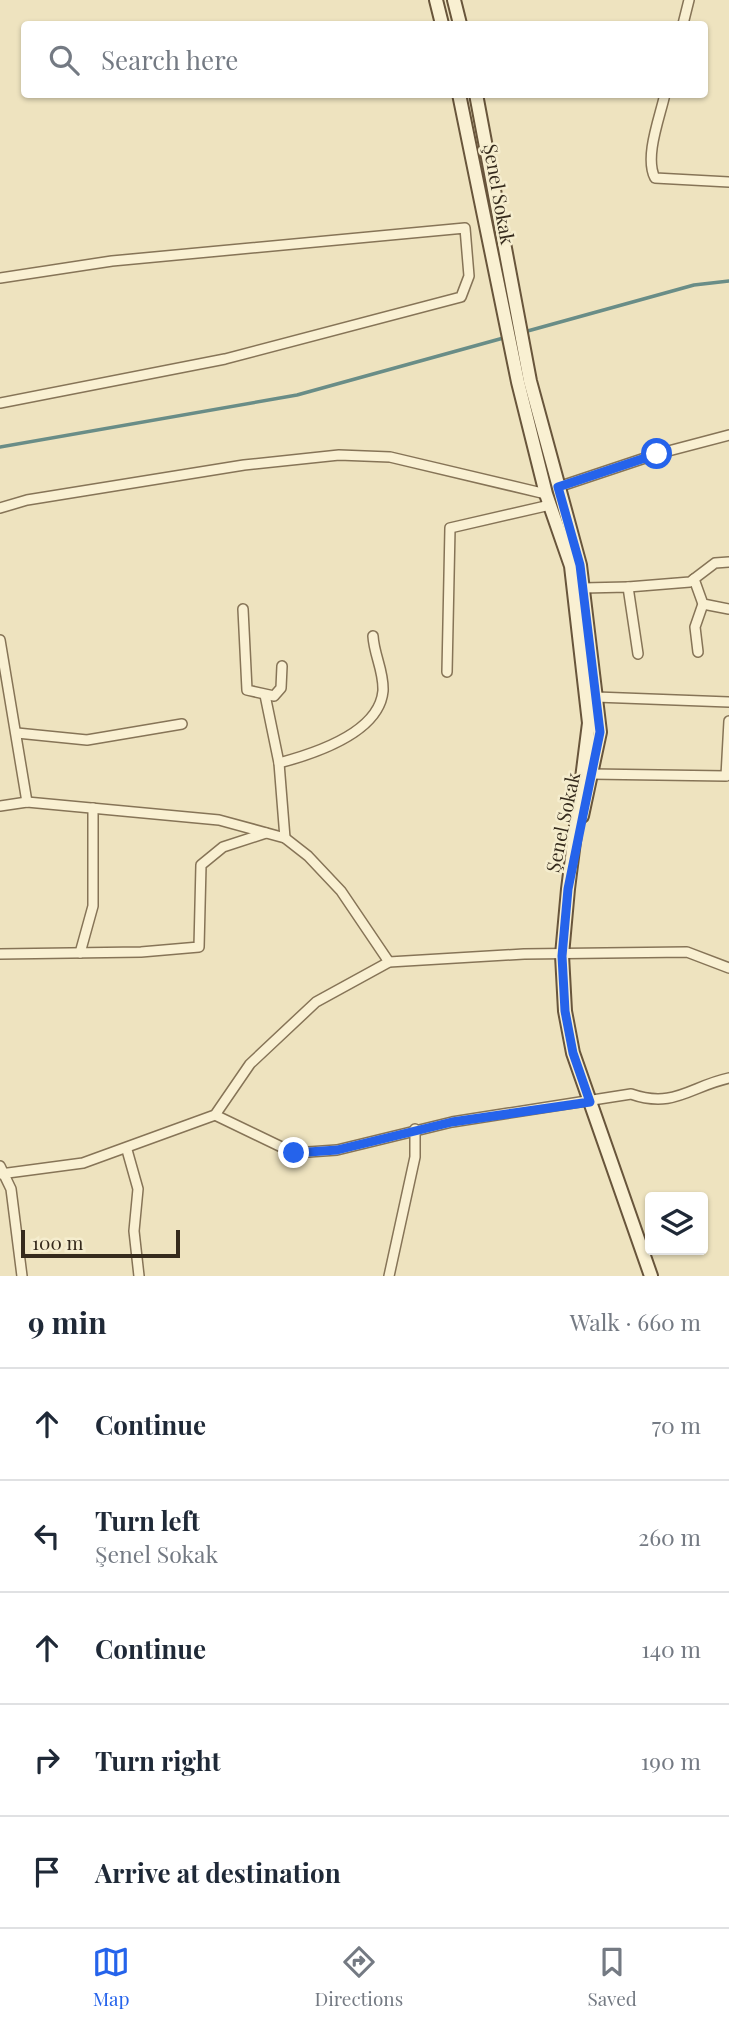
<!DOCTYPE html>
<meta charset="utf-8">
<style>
:root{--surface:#fff;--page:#f2f2f3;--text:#1f2937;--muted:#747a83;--line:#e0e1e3;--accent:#2563eb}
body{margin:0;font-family:"Playfair Display",serif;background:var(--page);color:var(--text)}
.controls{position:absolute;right:21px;bottom:21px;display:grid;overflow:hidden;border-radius:7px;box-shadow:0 2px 5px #0004}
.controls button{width:63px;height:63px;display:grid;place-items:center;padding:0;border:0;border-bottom:2px solid var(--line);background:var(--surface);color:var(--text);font:35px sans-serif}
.scale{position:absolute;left:21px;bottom:18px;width:159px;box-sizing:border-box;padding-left:7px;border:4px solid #352a1c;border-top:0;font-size:19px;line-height:24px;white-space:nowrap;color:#352a1c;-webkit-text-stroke:5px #f5edce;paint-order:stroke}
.stop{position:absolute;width:21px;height:21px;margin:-16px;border:5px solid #2563eb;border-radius:50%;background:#fff}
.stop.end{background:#2563eb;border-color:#fff;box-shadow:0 2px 7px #0008}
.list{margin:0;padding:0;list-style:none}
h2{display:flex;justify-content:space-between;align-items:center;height:91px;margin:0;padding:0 28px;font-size:30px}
h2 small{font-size:23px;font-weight:400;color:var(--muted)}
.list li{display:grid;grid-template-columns:46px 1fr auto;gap:21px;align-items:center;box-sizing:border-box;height:112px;padding:0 28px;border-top:2px solid var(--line)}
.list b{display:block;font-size:26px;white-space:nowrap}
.list p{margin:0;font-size:23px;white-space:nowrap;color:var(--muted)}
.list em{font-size:23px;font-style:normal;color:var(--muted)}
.icon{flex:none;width:38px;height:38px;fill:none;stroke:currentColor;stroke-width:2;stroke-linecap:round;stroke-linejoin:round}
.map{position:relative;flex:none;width:729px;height:1276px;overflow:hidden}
.search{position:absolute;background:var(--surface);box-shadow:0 2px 5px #0004;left:21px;right:21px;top:21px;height:77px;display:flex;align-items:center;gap:18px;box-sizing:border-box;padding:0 24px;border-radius:7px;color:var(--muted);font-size:26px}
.sheet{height:651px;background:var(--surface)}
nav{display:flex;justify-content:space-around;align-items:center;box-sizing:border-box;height:98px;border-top:2px solid var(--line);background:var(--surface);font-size:19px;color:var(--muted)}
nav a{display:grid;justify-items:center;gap:4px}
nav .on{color:var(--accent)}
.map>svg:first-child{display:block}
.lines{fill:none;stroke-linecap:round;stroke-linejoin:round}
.stream{stroke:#698d87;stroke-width:3.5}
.street-casing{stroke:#867457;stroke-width:12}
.secondary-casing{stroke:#68553b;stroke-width:16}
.street{stroke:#f9f0d2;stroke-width:9}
.secondary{stroke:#f9f0d2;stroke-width:12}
.route{stroke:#2563eb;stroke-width:9}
.labels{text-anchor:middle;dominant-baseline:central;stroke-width:5;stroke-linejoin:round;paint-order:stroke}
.street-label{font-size:19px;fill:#352a1c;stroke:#f5edce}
</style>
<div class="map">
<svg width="729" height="1276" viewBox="0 0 729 1276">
<rect width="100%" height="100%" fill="#eee3bf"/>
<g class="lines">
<g class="stream">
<path d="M 524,332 L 694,285 L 729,281"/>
<path d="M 0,447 L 297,395 L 507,337"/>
</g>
<g class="street-casing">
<g id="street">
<path d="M 683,24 L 689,0"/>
<path d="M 665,94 C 660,117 644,157 655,178 L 729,182"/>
<path d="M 0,278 L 112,261 L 465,228 L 469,276 L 461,297 L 225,359 L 0,403"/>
<path d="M 558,487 L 657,454 L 729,435"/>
<path d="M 0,508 L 27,500 L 244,465 L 339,455 L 390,457 L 546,494"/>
<path d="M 694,579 L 703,604 L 729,609"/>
<path d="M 628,587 L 690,582 L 715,563 L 729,562"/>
<path d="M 583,588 L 628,587 L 638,654"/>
<path d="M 243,609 L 247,690 L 274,696 L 281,688 L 282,666"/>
<path d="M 0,640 L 27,802"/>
<path d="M 698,652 L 695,627 L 703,604"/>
<path d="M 447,672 L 450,528 L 550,505"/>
<path d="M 265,695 L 279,763 L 285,838"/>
<path d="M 596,697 L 729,702"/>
<path d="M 17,733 L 87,740 L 182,724"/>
<path d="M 279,763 C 313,754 379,733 383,691 C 384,671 374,655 373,636"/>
<path d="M 591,774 L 726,776 L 729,721"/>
<path d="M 0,806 L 27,802 L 219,820 L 285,838 L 308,856 L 341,891 L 389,962"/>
<path d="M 80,953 L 93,906 L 93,808"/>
<path d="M 0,954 L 141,952 L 199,947 L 201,865 L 223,847 L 266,833"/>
<path d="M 215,1115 L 294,1153 L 337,1150 L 452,1122 L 631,1094 C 674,1109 691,1086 729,1078"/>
<path d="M 127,1150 L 138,1189 L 134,1231 L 139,1276"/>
<path d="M 0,1166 L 11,1189 L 22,1276"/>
<path d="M 0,1174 L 83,1163 L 215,1115 L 250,1064 L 316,1002 L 389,962 L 524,954 L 687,952 L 729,968"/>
<path d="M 389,1276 L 415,1157 L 415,1129"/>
</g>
</g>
<g class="secondary-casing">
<g id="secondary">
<path d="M 436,0 L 442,24"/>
<path d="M 454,0 L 460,24"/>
<path d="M 459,94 L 518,382 L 546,494 L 571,566 L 589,723 L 568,889 L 562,955 L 565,1011 L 573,1053 L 651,1276"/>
<path d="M 476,94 L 530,381 L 580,565 L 600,732 L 582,816"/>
</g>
</g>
<use href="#street" class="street"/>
<use href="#secondary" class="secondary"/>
</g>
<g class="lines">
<path class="route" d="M 294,1153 L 337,1150 L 452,1122 L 590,1102 L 573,1053 L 565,1011 L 562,956 L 568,889 L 600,732 L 580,565 L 558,487 L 657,454"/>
</g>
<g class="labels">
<g class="street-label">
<text transform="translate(500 194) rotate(80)">Şenel Sokak</text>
<text transform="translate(562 822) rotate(-78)">Şenel Sokak</text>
</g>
</g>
</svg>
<div class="controls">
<button><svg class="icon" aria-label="layers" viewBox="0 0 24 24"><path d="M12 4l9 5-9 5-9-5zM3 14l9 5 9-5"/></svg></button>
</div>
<div class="scale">100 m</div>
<div class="stop" style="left:657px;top:454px"></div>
<div class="stop end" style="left:294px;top:1153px"></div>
<div class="search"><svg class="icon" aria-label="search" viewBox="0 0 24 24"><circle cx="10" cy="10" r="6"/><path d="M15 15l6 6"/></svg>Search here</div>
</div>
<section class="sheet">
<h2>9 min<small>Walk · 660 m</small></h2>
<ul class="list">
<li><svg class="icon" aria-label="ahead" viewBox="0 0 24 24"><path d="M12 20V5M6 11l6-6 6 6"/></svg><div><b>Continue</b></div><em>70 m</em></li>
<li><svg class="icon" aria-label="left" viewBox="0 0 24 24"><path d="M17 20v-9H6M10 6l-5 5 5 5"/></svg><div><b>Turn left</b><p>Şenel Sokak</p></div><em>260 m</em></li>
<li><svg class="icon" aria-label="ahead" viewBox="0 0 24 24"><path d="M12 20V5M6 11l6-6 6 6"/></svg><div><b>Continue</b></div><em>140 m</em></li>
<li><svg class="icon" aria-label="right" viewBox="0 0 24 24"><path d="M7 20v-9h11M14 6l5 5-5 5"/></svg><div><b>Turn right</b></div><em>190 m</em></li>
<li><svg class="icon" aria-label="arrive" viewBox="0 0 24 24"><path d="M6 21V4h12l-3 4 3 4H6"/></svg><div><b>Arrive at destination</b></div></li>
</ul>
</section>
<nav>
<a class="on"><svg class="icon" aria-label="map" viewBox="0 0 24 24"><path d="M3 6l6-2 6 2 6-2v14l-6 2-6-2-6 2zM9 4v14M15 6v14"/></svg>Map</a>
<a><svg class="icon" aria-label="directions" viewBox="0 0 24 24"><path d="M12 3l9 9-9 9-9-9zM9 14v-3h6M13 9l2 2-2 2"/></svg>Directions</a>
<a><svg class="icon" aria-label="saved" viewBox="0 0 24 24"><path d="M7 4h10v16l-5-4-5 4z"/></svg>Saved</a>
</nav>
